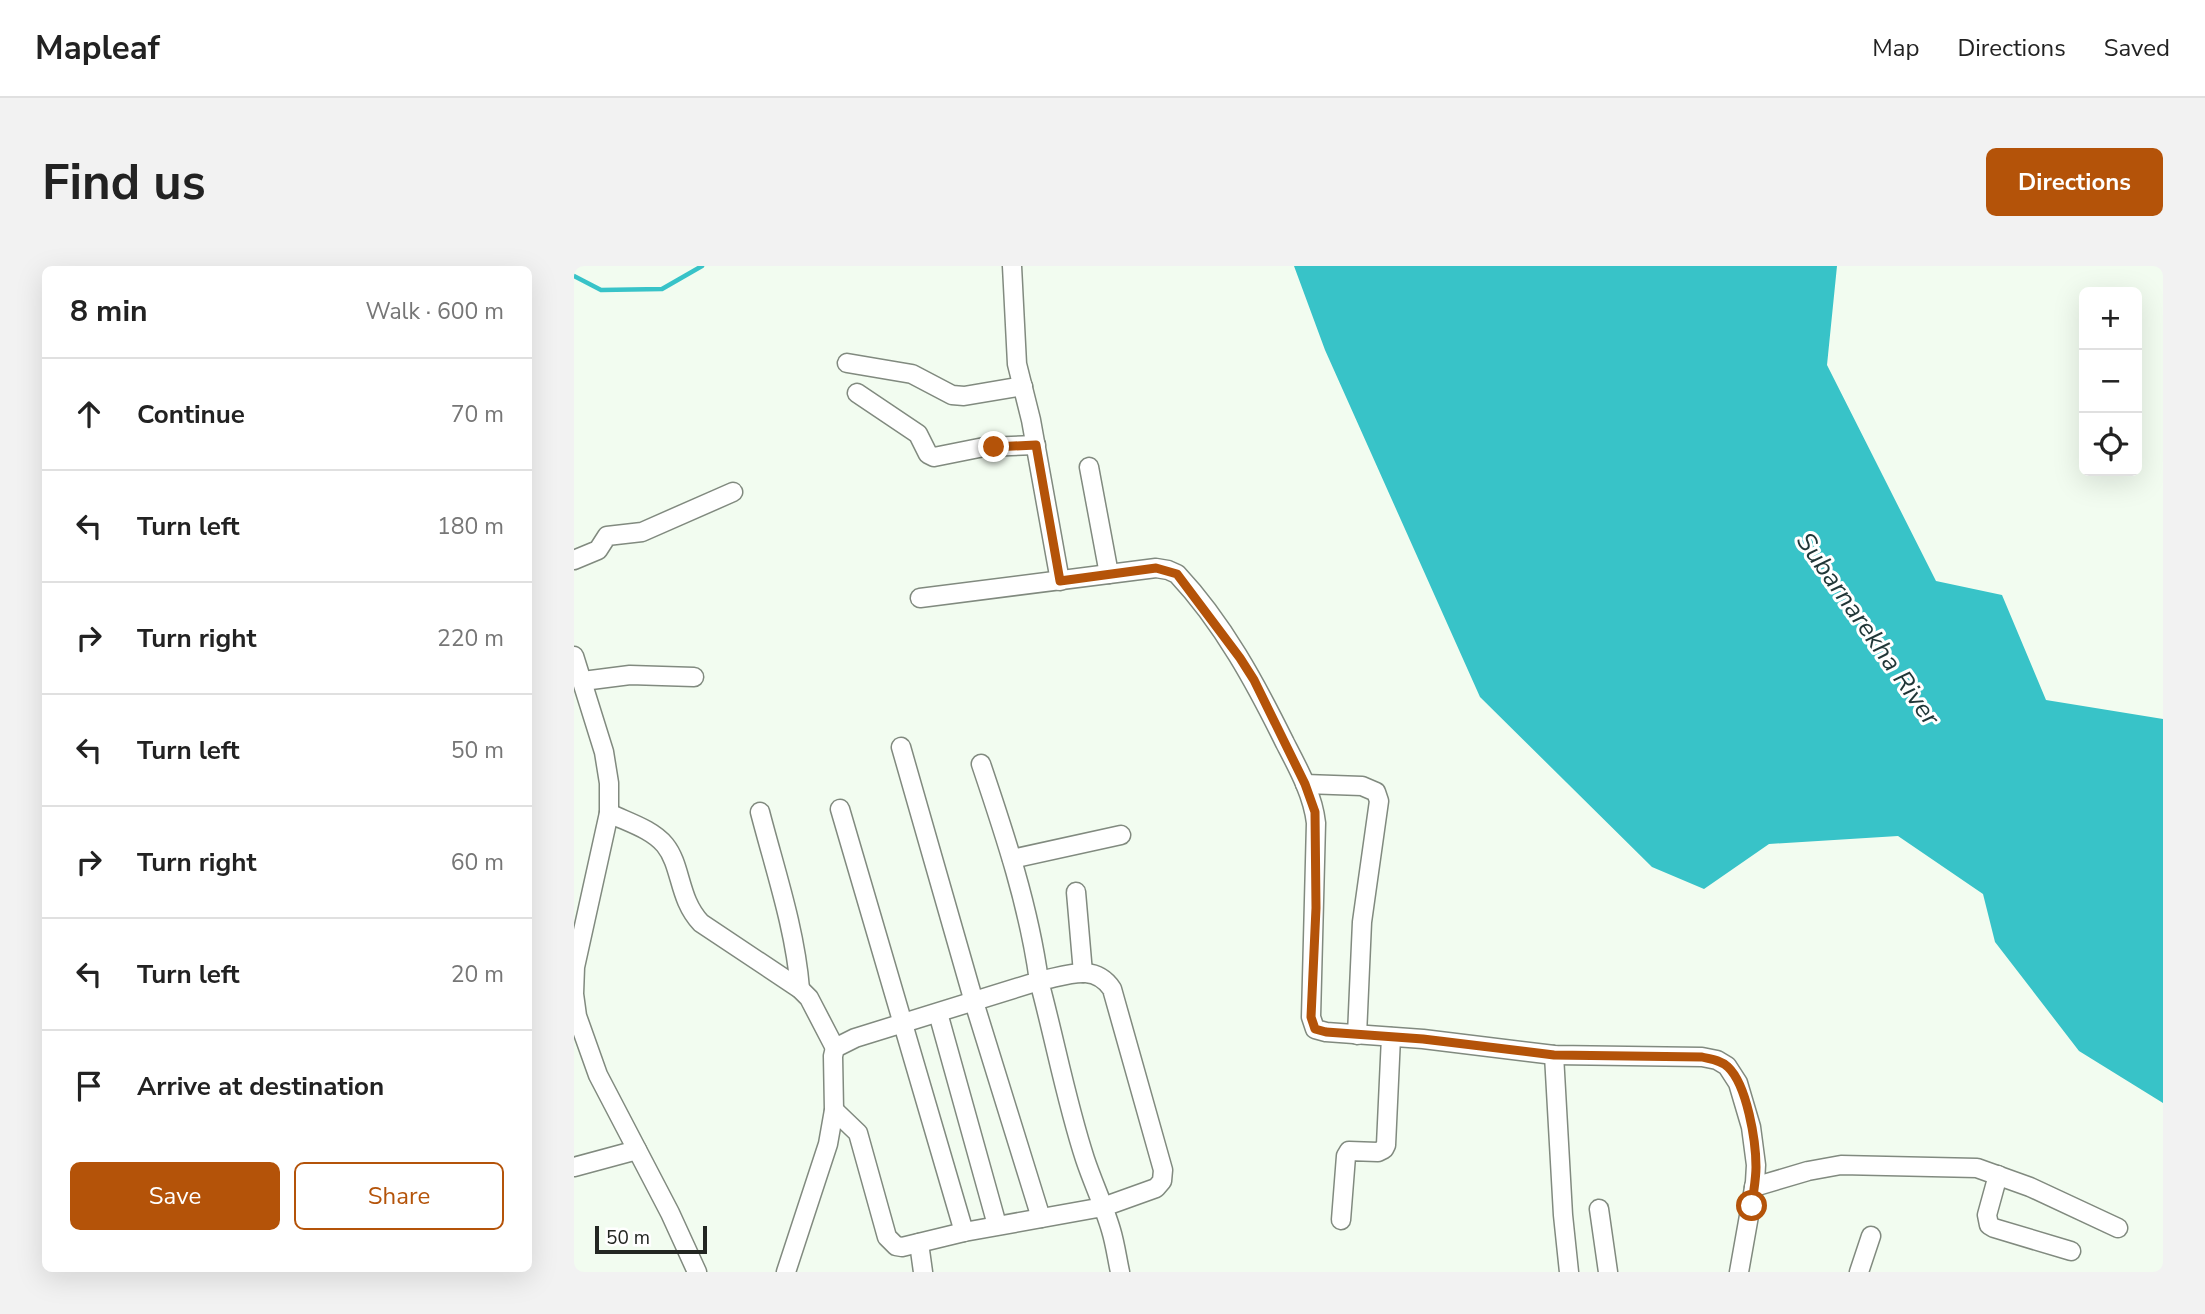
<!DOCTYPE html>
<meta charset="utf-8">
<style>
:root{--surface:#fff;--page:#f2f2f2;--text:#222;--muted:#767676;--line:#e0e0e0;--accent:#b45309}
body{margin:0;font-family:"Nunito Sans",sans-serif;background:var(--page);color:var(--text)}
.controls{position:absolute;right:21px;top:21px;display:grid;overflow:hidden;border-radius:10px;box-shadow:0 7px 28px #0002}
.controls button{width:63px;height:63px;display:grid;place-items:center;padding:0;border:0;border-bottom:2px solid var(--line);background:var(--surface);color:var(--text);font:35px sans-serif}
.scale{position:absolute;left:21px;bottom:18px;width:112px;box-sizing:border-box;padding-left:7px;border:4px solid #232622;border-top:0;font-size:19px;line-height:24px;white-space:nowrap;color:#232622;-webkit-text-stroke:5px #fff;paint-order:stroke}
.stop{position:absolute;width:21px;height:21px;margin:-16px;border:5px solid #b45309;border-radius:50%;background:#fff}
.stop.end{background:#b45309;border-color:#fff;box-shadow:0 2px 7px #0008}
.list{margin:0;padding:0;list-style:none}
h2{display:flex;justify-content:space-between;align-items:center;height:91px;margin:0;padding:0 28px;font-size:30px}
h2 small{font-size:23px;font-weight:400;color:var(--muted)}
.list li{display:grid;grid-template-columns:46px 1fr auto;gap:21px;align-items:center;box-sizing:border-box;height:112px;padding:0 28px;border-top:2px solid var(--line)}
.list b{display:block;font-size:26px;white-space:nowrap}
.list em{font-size:23px;font-style:normal;color:var(--muted)}
.actions{display:flex;gap:14px;padding:21px 28px}
.actions a{flex:1;padding:16px 0;border:2px solid var(--accent);border-radius:10px;text-align:center;font-size:24px;color:var(--accent)}
.actions .main{background:var(--accent);color:#fff}
.icon{flex:none;width:38px;height:38px;fill:none;stroke:currentColor;stroke-width:2;stroke-linecap:round;stroke-linejoin:round}
.map{position:relative;flex:none;width:1589px;height:1006px;overflow:hidden;border-radius:10px}
header{display:flex;align-items:center;gap:42px;box-sizing:border-box;height:98px;padding:0 35px;background:var(--surface);border-bottom:2px solid var(--line)}
header strong{font-size:33px}
nav{display:flex;gap:38px;margin-inline-start:auto;font-size:24px}
.intro{display:flex;align-items:center;justify-content:space-between;box-sizing:border-box;height:168px;padding:0 42px}
h1{margin:0;font-size:49px}
.button{padding:18px 32px;border-radius:10px;background:var(--accent);color:#fff;font-size:24px;font-weight:700}
main{display:flex;gap:42px;padding:0 42px}
aside{flex:1;background:var(--surface);border-radius:10px;box-shadow:0 7px 28px #0002}
.map>svg:first-child{display:block}
.water{fill:#38c3c8}
.lines{fill:none;stroke-linecap:round;stroke-linejoin:round}
.stream{stroke:#38c3c8;stroke-width:4.5}
.minor-casing{stroke:#818a7f;stroke-width:21}
.minor{stroke:#fff;stroke-width:18}
.route{stroke:#b45309;stroke-width:9}
.labels{text-anchor:middle;dominant-baseline:central;stroke-width:6;stroke-linejoin:round;paint-order:stroke}
.water-label{font-size:26px;font-style:italic;fill:#1f3637;stroke:#fff}
</style>
<header>
<strong>Mapleaf</strong>
<nav><a>Map</a><a>Directions</a><a>Saved</a></nav>
</header>
<div class="intro"><h1>Find us</h1><a class="button">Directions</a></div>
<main>
<aside>
<h2>8 min<small>Walk · 600 m</small></h2>
<ul class="list">
<li><svg class="icon" aria-label="ahead" viewBox="0 0 24 24"><path d="M12 20V5M6 11l6-6 6 6"/></svg><div><b>Continue</b></div><em>70 m</em></li>
<li><svg class="icon" aria-label="left" viewBox="0 0 24 24"><path d="M17 20v-9H6M10 6l-5 5 5 5"/></svg><div><b>Turn left</b></div><em>180 m</em></li>
<li><svg class="icon" aria-label="right" viewBox="0 0 24 24"><path d="M7 20v-9h11M14 6l5 5-5 5"/></svg><div><b>Turn right</b></div><em>220 m</em></li>
<li><svg class="icon" aria-label="left" viewBox="0 0 24 24"><path d="M17 20v-9H6M10 6l-5 5 5 5"/></svg><div><b>Turn left</b></div><em>50 m</em></li>
<li><svg class="icon" aria-label="right" viewBox="0 0 24 24"><path d="M7 20v-9h11M14 6l5 5-5 5"/></svg><div><b>Turn right</b></div><em>60 m</em></li>
<li><svg class="icon" aria-label="left" viewBox="0 0 24 24"><path d="M17 20v-9H6M10 6l-5 5 5 5"/></svg><div><b>Turn left</b></div><em>20 m</em></li>
<li><svg class="icon" aria-label="arrive" viewBox="0 0 24 24"><path d="M6 21V4h12l-3 4 3 4H6"/></svg><div><b>Arrive at destination</b></div></li>
</ul>
<div class="actions"><a class="main">Save</a><a>Share</a></div>
</aside>
<div class="map">
<svg width="1589" height="1006" viewBox="0 0 1589 1006">
<rect width="100%" height="100%" fill="#f2fcf0"/>
<path class="water" d="M 720,0 L 1263,0 L 1253,99 L 1362,315 L 1428,329 L 1472,434 L 1589,453 L 1589,837 L 1505,785 L 1421,676 L 1409,628 L 1324,570 L 1195,578 L 1130,623 L 1078,601 L 906,431 L 751,84 Z"/>
<g class="lines">
<path class="stream" d="M 0,10 L 27,24 L 88,23 L 128,0"/>
<g class="minor-casing">
<g id="minor">
<path d="M 438,0 L 443,98 L 457,154 L 486,315"/>
<path d="M 273,97 L 338,108 L 378,129 L 390,130 L 449,120"/>
<path d="M 283,127 L 344,168 L 354,188 L 360,191 L 410,181 L 462,179"/>
<path d="M 515,201 L 535,308"/>
<path d="M 0,294 L 24,284 L 33,270 L 68,266 L 159,226"/>
<path d="M 346,332 L 582,302 L 594,304 L 603,308 C 649,357 682,418 711,477 C 724,502 739,529 742,557 L 737,751 L 741,763 L 752,766 L 849,773 L 980,789 L 1128,791 L 1143,794 L 1153,800 L 1164,817 L 1177,861 L 1182,899 L 1181,916 L 1165,1006"/>
<path d="M 0,390 L 30,486 L 35,517 L 35,547 L 1,701 L 0,728 L 3,750 L 24,809 L 96,947 L 123,1006"/>
<path d="M 9,415 L 56,409 L 120,411"/>
<path d="M 327,481 L 400,736 L 467,952"/>
<path d="M 731,518 L 788,520 L 802,526 L 805,535 L 788,656 L 783,769"/>
<path d="M 266,543 L 390,966"/>
<path d="M 186,546 C 201,604 221,662 226,723"/>
<path d="M 35,547 C 53,556 78,563 91,579 C 108,600 104,633 127,657 L 226,723 L 235,732 L 261,782"/>
<path d="M 438,593 L 547,569"/>
<path d="M 502,626 L 509,707"/>
<path d="M 364,747 L 423,959"/>
<path d="M 980,789 L 989,949 L 995,1006"/>
<path d="M 260,844 L 284,867 L 313,971 L 322,980 L 328,981 L 390,966 L 529,941 L 582,922 L 588,915 L 589,904 L 538,723 C 520,696 492,710 465,715 C 481,774 492,835 511,893 C 519,917 530,940 537,964 C 541,977 543,992 546,1006"/>
<path d="M 0,901 L 63,884"/>
<path d="M 1424,909 L 1413,949 L 1415,959 L 1420,962 L 1497,985"/>
<path d="M 1180,921 L 1234,905 L 1267,899 L 1403,902 L 1456,921 L 1544,962"/>
<path d="M 1025,943 L 1034,1006"/>
<path d="M 767,954 L 772,890 L 775,885 L 804,886 L 810,883 L 812,879 L 817,771"/>
<path d="M 345,977 L 349,1006"/>
<path d="M 212,1006 L 254,878 L 260,844 L 259,790 L 261,782 L 281,772 L 465,715 C 455,641 431,569 407,498"/>
<path d="M 1285,1006 L 1297,970"/>
</g>
</g>
<use href="#minor" class="minor"/>
</g>
<g class="lines">
<path class="route" d="M 420,181 L 462,179 L 486,315 L 582,302 L 603,308 L 666,392 L 680,414 L 731,518 L 741,546 L 742,642 L 737,751 L 741,763 L 752,766 L 849,773 L 980,789 L 1128,791 C 1136,793 1147,794 1154,801 C 1173,819 1182,875 1182,901 C 1182,914 1179,927 1178,940"/>
</g>
<g class="labels">
<g class="water-label">
<text transform="translate(1294 363) rotate(55)">Subarnarekha River</text>
</g>
</g>
</svg>
<div class="controls">
<button>+</button>
<button>−</button>
<button><svg class="icon" aria-label="locate" viewBox="0 0 24 24"><circle cx="12" cy="12" r="6"/><path d="M12 2v4M12 18v4M2 12h4M18 12h4"/></svg></button>
</div>
<div class="scale">50 m</div>
<div class="stop" style="left:1178px;top:940px"></div>
<div class="stop end" style="left:420px;top:181px"></div>
</div>
</main>
